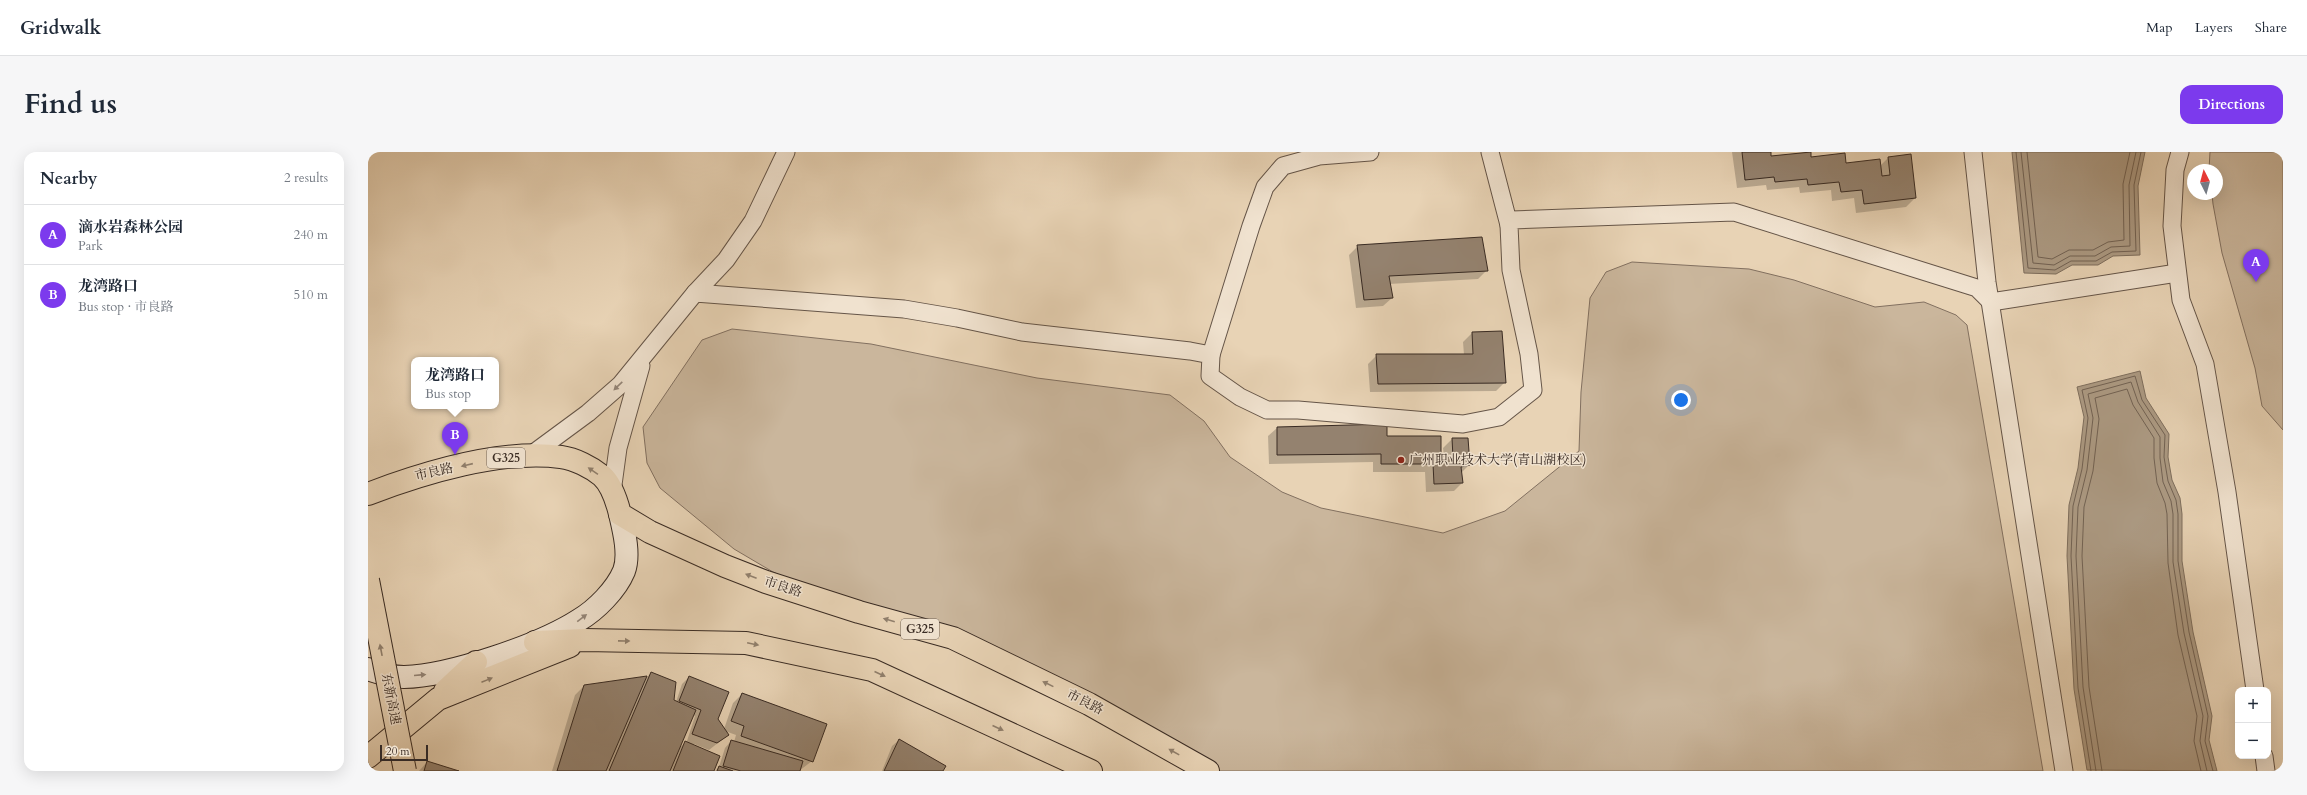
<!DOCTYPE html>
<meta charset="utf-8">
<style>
:root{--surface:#fff;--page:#f6f6f7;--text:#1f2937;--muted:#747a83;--line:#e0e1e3;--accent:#7c3aed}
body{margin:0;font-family:Cardo,"Noto Serif SC",serif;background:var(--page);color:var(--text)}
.controls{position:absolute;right:12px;bottom:12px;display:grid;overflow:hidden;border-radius:8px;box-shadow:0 4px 16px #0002}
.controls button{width:36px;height:36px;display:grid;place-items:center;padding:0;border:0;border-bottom:1px solid var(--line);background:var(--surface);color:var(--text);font:20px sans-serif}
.compass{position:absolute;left:1819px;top:12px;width:36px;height:36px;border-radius:50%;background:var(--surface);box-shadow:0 4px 16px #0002;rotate:354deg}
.scale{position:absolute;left:12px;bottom:10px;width:48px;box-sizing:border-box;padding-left:4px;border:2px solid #392b23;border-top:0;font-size:11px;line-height:14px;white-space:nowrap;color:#392b23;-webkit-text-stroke:3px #f0e2cf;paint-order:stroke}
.you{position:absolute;left:1313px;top:248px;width:14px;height:14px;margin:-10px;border:3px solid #fff;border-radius:50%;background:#1a73e8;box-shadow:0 0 0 6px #1a73e833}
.badge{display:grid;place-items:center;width:26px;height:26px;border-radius:50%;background:var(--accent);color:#fff;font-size:13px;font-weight:700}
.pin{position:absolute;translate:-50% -33px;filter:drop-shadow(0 1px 2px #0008)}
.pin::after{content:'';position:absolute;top:21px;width:14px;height:12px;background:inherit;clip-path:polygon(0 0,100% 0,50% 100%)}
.popup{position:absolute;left:43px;top:205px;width:88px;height:52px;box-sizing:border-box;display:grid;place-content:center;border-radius:8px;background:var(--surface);filter:drop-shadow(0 1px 3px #0005);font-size:13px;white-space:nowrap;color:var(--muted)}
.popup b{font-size:15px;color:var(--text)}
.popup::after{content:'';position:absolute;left:50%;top:100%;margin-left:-8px;border:8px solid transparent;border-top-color:var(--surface)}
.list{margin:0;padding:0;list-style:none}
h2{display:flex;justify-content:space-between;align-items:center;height:52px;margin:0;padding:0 16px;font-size:17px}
h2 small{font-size:13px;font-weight:400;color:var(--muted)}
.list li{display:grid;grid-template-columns:26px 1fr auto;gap:12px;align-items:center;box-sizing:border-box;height:60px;padding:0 16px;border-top:1px solid var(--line)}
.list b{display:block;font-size:15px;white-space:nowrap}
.list p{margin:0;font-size:13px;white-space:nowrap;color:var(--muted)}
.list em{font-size:13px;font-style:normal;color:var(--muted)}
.map{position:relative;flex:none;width:1915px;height:619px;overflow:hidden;border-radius:12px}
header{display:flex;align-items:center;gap:24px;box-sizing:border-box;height:56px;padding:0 20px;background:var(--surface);border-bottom:1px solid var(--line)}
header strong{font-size:19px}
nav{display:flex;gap:22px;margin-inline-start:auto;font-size:14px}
.intro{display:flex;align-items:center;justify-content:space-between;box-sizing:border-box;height:96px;padding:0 24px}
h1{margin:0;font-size:28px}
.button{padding:10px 18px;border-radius:12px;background:var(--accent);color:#fff;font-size:14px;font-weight:700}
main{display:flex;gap:24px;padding:0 24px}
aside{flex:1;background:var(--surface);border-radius:12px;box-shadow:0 4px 16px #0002}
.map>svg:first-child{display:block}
.green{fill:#cab69c;stroke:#827060}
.water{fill:#ac9a83;stroke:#7e6e5d}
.shadow{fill:#0003;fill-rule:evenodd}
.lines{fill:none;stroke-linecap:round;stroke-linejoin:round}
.shore{stroke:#726253;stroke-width:1}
.building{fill:#94826f;stroke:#392b23}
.street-casing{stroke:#655548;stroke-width:19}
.secondary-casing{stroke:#392b23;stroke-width:24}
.highway-casing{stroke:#392b23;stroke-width:24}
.street{stroke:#f0e2cf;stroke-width:17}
.secondary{stroke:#f0e2cf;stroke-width:22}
.highway{stroke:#e8d3b5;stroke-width:22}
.highway-bridge-casing{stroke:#392b23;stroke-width:24;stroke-linecap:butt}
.highway-bridge{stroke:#e8d3b5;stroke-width:22}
.oneway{fill:#948679}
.oneway2{fill:#907f6c}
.poi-dot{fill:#8f2418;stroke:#f0e2cf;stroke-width:1.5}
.labels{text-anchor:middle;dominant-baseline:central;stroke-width:3;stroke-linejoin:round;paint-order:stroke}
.shield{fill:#f0e2cf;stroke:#706257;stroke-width:1}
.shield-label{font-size:12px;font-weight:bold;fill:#392b23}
.poi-label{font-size:13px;fill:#392b23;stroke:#f0e2cf;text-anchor:start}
.street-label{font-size:13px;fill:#392b23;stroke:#f0e2cf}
</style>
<header>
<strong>Gridwalk</strong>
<nav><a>Map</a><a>Layers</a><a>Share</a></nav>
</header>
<div class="intro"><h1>Find us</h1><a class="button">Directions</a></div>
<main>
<aside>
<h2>Nearby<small>2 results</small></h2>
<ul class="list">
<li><span class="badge">A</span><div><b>滴水岩森林公园</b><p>Park</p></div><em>240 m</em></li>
<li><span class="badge">B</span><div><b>龙湾路口</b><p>Bus stop · 市良路</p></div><em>510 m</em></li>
</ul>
</aside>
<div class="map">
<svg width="1915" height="619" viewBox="0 0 1915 619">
<rect width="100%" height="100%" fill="#e8d3b5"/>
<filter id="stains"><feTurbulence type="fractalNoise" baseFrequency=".005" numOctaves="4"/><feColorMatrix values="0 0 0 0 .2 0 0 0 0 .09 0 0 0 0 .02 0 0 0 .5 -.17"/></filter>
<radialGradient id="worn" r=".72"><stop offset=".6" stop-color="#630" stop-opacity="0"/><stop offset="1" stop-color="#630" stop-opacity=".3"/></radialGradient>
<g class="green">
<path d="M 1842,0 L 1915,0 L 1915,278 L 1894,254 L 1887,216 L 1854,101 L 1845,52 L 1844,42 L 1849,42 L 1849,18 L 1841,18 Z"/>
<path d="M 1264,110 L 1381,117 L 1426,128 L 1507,155 L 1556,150 L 1588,163 L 1599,173 L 1675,619 L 839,619 L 654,510 L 443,437 L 405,420 L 366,397 L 292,336 L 279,311 L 275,275 L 334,188 L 364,177 L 503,192 L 669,226 L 802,243 L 836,269 L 862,305 L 914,340 L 953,356 L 1075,381 L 1137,359 L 1211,299 L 1213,240 L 1222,146 L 1238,120 Z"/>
</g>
<g class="water">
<path d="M 1644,0 L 1777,0 L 1770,34 L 1772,103 L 1745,104 L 1730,113 L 1704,113 L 1688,122 L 1656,121 Z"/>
<path d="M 1772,219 L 1778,246 L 1801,282 L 1800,305 L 1804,328 L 1812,346 L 1814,362 L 1814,409 L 1825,480 L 1844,564 L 1841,588 L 1849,619 L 1719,618 L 1706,537 L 1699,404 L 1701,353 L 1710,316 L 1716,265 L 1709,235 Z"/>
</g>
<g class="shadow">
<path d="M 1364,0 L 1402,0 L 1402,5 L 1442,0 L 1443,6 L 1477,12 L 1512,14 L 1520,6 L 1542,3 L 1547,46 L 1538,55 L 1488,61 L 1486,46 L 1464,49 L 1463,38 L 1432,41 L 1431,35 L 1399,38 L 1398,33 L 1369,36 Z"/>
<path d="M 990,94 L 1119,118 L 1110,127 L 1021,132 L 1024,146 L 1015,154 L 988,156 L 981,103 Z"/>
<path d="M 1133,180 L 1137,230 L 1128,239 L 1002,240 L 1000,212 L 1009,203 L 1096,203 L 1095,190 L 1104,181 Z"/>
<path d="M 909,276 L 1018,285 L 1076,305 L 1075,296 L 1084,287 L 1101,313 L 1093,321 L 1094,331 L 1086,339 L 1058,340 L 1057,320 L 1005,320 L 1005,310 L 901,312 L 900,284 Z"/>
<path d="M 283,521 L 308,550 L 314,532 L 321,525 L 356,577 L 365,551 L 374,542 L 444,609 L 431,619 L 347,619 L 351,615 L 357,596 L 363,589 L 366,590 L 368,583 L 357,579 L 360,583 L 341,598 L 326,592 L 325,593 L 345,619 L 184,619 L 207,543 L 216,534 L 276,528 ZM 325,563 L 327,564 L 319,589 L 310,597 Z"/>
<path d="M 531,588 L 574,619 L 514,619 L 524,594 Z"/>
<path d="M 59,610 L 88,619 L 51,619 Z"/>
</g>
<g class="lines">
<g class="shore">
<path d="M 1648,0 L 1660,116 L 1687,118 L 1703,109 L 1728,109 L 1744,100 L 1768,99 L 1766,33 L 1773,0"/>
<path d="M 1653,0 L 1665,111 L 1686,113 L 1702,104 L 1727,104 L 1743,95 L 1762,94 L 1761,33 L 1768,0"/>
<path d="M 1659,0 L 1670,105 L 1684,107 L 1701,98 L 1725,98 L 1740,90 L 1756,88 L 1755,32 L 1762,0"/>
<path d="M 1723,619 L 1710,536 L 1703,404 L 1705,354 L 1714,317 L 1720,266 L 1714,238 L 1767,224 L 1774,248 L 1797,283 L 1796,305 L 1800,329 L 1808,348 L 1810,362 L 1810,409 L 1821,480 L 1840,564 L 1837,589 L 1845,619"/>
<path d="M 1728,619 L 1715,535 L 1708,404 L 1710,355 L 1719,318 L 1725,266 L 1720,242 L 1763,230 L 1770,250 L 1792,285 L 1792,306 L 1795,330 L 1803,349 L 1805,362 L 1805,410 L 1816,481 L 1835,564 L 1832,589 L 1839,619"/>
<path d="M 1734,619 L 1721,535 L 1714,404 L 1716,355 L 1725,319 L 1731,267 L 1727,246 L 1759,237 L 1765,253 L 1786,286 L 1786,306 L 1789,331 L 1797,351 L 1799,362 L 1800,411 L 1810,483 L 1829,564 L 1826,589 L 1833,619"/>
</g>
</g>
<g class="building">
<path d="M 1374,0 L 1403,0 L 1403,4 L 1443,0 L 1443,5 L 1477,1 L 1478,11 L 1512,7 L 1514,24 L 1522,23 L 1520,5 L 1543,2 L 1548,46 L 1496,52 L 1494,38 L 1473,40 L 1471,30 L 1440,33 L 1439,27 L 1407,30 L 1406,25 L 1377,28 Z"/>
<path d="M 1114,85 L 1120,119 L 1021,124 L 1025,146 L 996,148 L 989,93 Z"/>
<path d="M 1134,179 L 1138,231 L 1010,232 L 1008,202 L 1105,202 L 1104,180 Z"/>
<path d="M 1019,272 L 1019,284 L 1073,284 L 1073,304 L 1085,306 L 1084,286 L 1100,286 L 1102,313 L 1093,315 L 1095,331 L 1066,332 L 1065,312 L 1013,312 L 1013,302 L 909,303 L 909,275 Z"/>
<path d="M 283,520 L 308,530 L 306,548 L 328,558 L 302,619 L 241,619 Z"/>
<path d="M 279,524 L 238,619 L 189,619 L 216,533 Z"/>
<path d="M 321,524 L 361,540 L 350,567 L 361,583 L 349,591 L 324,582 L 333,558 L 311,549 Z"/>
<path d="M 374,541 L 459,572 L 445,610 L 373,584 L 376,574 L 363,569 Z"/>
<path d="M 531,587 L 578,614 L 575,619 L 516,619 Z"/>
<path d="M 363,588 L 435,609 L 432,619 L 373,619 L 355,614 Z"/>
<path d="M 317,589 L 352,604 L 346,619 L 305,619 Z"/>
<path d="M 59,609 L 91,619 L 56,619 Z"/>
<path d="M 351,614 L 365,619 L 349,619 Z"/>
</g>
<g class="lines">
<g class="street-casing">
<g id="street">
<path d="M 1122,0 L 1141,73"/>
<path d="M 1605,0 L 1619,130 L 1696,619"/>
<path d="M 1812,0 L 1807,18 L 1804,74 L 1813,148 L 1837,212 L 1859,340 L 1887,538"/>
<path d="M 327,141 L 358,108 L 385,69 L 418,0"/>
<path d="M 843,203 L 883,74 L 897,35 L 915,14 L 951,4 L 1002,0"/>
<path d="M 163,303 L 220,261 L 252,233 L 327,141 L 536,157 L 589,166 L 654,180 L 822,199 L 843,203 L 842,224 L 872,245 L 899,258 L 930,258 L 1095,272 L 1131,265 L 1165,238 L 1161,202 L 1143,118 L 1141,73 L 1144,68 L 1366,60 L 1609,136 L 1623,150 L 1809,121"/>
<path d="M 244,340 L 250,296 L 273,214"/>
<path d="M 1896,604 L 1898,619"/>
</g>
</g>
<g class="secondary-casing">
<path id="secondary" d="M 0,517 C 11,521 24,525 36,525 C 82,524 172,493 211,468 C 228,458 248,438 256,419 C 262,403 256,379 252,362"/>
</g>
<g class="highway-casing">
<g id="highway">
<path d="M 0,342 C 55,321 134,297 193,305 C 207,307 223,315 234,324 C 244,333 249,350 252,362 L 282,380 L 357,414 L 398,430 L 491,460 L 585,486 L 721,552 L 840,619"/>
<path d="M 167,490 L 217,488 L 378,491 L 504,518 L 723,619"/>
<path d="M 77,539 L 108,510"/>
<path d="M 0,605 L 70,547 L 202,494"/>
</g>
</g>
<use href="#street" class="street"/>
<use href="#secondary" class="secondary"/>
<use href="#highway" class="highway"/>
<g class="highway-bridge-casing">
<path id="highway-bridge" d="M 0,428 L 37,619"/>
</g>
<use href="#highway-bridge" class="highway-bridge"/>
</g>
<defs><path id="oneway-solid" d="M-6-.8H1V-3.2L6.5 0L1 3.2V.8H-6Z"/></defs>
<g class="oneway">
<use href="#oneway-solid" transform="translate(250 234) rotate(136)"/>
<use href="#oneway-solid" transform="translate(214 466) rotate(-37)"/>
<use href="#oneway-solid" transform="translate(52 523) rotate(-5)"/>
</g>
<g class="oneway2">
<use href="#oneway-solid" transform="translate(99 313) rotate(167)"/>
<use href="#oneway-solid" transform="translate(225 319) rotate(-146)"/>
<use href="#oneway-solid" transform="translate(383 424) rotate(-159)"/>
<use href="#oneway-solid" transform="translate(521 468) rotate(-164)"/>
<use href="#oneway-solid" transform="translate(256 489) rotate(1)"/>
<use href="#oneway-solid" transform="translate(385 492) rotate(12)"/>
<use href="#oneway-solid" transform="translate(13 498) rotate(-101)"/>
<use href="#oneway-solid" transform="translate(512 522) rotate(24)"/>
<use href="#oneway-solid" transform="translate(119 528) rotate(-22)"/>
<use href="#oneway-solid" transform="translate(680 532) rotate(-154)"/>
<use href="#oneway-solid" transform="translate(630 576) rotate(24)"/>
<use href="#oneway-solid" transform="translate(806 600) rotate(-151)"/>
</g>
<circle class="poi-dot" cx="1033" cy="308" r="4"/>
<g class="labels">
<g class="shield">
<rect x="119" y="296" width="38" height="20" rx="3"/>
<rect x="533" y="467" width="38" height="20" rx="3"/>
</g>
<g class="shield-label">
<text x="138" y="306">G325</text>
<text x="552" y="477">G325</text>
</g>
<g class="poi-label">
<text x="1041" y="308">广州职业技术大学(青山湖校区)</text>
</g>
<g class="street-label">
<text transform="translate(66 320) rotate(-13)">市良路</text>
<text transform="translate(415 435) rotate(18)">市良路</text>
<text transform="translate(23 547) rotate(79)">东新高速</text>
<text transform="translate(717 550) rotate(27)">市良路</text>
</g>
</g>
<rect width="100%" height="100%" filter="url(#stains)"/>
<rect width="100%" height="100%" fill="url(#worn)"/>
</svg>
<div class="controls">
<button>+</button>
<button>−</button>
</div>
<svg class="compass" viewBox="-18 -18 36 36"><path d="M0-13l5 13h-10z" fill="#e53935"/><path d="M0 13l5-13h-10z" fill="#747a83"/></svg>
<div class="scale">20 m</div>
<div class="you"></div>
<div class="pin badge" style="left:1888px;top:130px">A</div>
<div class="pin badge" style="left:87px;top:303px">B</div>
<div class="popup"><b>龙湾路口</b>Bus stop</div>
</div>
</main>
